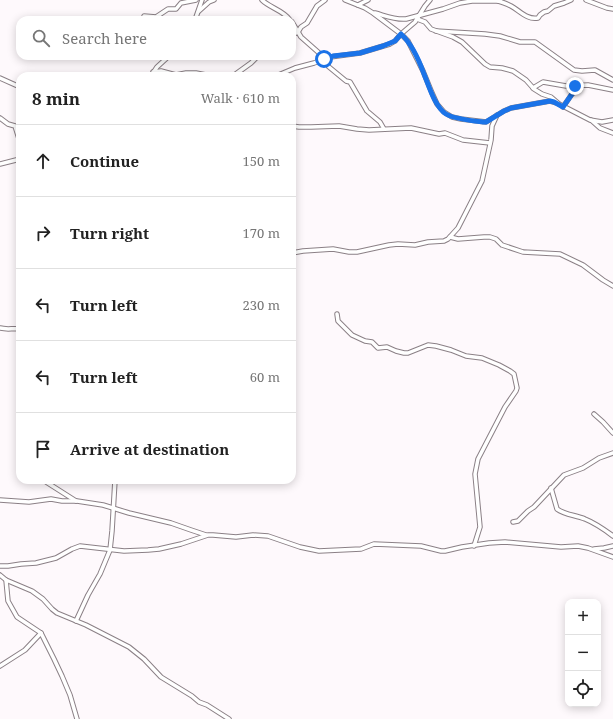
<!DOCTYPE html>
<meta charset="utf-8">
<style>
:root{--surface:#fff;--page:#f6f6f6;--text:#222;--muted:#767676;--line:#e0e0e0}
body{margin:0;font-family:"Noto Serif",serif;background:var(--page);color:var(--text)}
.controls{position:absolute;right:12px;bottom:12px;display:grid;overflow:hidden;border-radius:8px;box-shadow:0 2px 10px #0003}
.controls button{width:36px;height:36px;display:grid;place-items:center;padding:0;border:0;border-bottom:1px solid var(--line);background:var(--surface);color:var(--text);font:20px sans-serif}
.stop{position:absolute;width:12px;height:12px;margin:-9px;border:3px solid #1a73e8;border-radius:50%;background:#fff}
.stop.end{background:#1a73e8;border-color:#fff;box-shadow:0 1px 4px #0008}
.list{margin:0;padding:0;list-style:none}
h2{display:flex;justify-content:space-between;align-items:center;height:52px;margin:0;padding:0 16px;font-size:17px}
h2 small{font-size:13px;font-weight:400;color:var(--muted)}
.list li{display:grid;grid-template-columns:26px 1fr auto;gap:12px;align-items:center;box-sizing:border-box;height:72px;padding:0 16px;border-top:1px solid var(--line)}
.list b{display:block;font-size:15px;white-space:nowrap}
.list em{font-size:13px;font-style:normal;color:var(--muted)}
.icon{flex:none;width:22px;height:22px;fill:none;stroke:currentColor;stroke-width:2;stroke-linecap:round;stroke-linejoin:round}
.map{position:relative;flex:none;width:613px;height:719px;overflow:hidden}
.search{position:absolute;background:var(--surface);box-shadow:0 2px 10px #0003;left:16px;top:16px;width:280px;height:44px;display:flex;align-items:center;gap:10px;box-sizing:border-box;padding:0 14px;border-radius:12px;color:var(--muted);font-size:15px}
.panel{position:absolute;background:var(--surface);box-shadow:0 2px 10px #0003;left:16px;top:72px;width:280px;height:412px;border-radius:12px}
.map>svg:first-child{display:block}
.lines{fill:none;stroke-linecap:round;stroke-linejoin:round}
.minor-casing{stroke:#8b8086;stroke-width:5.5}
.minor{stroke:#fff;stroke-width:3.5}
.route{stroke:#1a73e8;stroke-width:5}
</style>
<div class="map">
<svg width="613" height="719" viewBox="0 0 613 719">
<rect width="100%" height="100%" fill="#fef9fc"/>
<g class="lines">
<g class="minor-casing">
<g id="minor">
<path d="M 262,0 C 270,8 283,10 290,20"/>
<path d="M 345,0 L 365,8 L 373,13 L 401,34 L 408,41 L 423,71 L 432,93 L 437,104 L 444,112 L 452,117 L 461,119 L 486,122 L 504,111 L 511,108 L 550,101 L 557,103 L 590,120 L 602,122 L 613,120"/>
<path d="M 586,0 L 607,8 L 613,9"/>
<path d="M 498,1 C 503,2 507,4 511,6 C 520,11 527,20 538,18 L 540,15 L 544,12 L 548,11 L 554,6 L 564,3 L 571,0"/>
<path d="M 358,5 L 368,0"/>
<path d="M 199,11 L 209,2 L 214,0"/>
<path d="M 375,13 C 386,16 395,20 406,19 L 443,9 L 460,3 L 472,1 L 498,1 L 500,0"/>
<path d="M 144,16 L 156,17 L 168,9 L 176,9 L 181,3 L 196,0"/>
<path d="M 417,19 L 425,22 L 431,29 L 453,37 L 462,42 L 485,64 L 490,67 L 502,68 L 513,71 L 526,80 L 534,89 L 542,94 L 551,97 L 558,103"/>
<path d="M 195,20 L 202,0"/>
<path d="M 292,22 L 301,37 L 318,52 L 329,67 L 346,81 L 350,82 L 367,111 L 380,122 L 384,129"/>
<path d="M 436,31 L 485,34 L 500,36 L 520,42 L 535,42 L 574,70 L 582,71 L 595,70 L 613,80"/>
<path d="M 292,35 L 298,32 L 301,27 L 307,23 L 317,6 L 325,0"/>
<path d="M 153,72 L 161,71 L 176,75 L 186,73 L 196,73 L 211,76"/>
<path d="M 151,76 L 157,67 L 169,56"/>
<path d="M 233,76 L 251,63 L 258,56"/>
<path d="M 276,76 L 295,68 L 314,63 L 330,57 L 360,53 L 390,44 L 395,41 L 401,34 L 415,22 L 425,6 L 430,0"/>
<path d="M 0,78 L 20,87"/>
<path d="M 533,88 L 543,82 L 566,86 L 588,85 L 613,90"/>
<path d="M 563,107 L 572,94 L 580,86"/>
<path d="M 0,118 L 8,124 L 15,126 L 20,142"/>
<path d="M 591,120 L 600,128 L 613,133"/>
<path d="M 292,126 L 299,127 L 311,127 L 339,126 L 357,129 L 369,130 L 411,128 L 439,134 L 445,133 L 463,140 L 490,143"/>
<path d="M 0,164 L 20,159"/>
<path d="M 450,237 L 458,239 L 484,237 L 490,237 L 496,239 L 502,245 L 523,252 L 560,254 L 583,265 L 603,280 L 613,286"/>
<path d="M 292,253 L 303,251 L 333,249 L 349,252 L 357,252 L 389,245 L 398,244 L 415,245 L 428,242 L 444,241 L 448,239 L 458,228 L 482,181 L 491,140 L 492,126 L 497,115"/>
<path d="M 337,314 L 338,321 L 352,335 L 365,341 L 372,342 L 378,348 L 387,347 L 396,351 L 404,353 L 408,353 L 428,345 L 436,346 L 451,350 L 466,356 L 482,358 L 499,365 L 510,371 L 514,374 L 517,388 L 516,391 L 505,407 L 478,459 L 475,474 L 480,527 L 474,546"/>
<path d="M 0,328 C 7,330 13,328 20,329"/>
<path d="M 594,414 L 603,422 L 613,433"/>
<path d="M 43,480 L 76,501"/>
<path d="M 551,488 L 557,509 C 565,515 576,515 585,519 C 595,523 605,530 613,536"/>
<path d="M 0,500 L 29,502 L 51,499 L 62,501 L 77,501 L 103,505 L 129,513 L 171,523 L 191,530 L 206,535"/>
<path d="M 513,522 L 518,521 L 528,511 L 534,507 L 564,475 L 583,468 L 599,458 L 613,453"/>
<path d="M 594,549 L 604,548 L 613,546"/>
<path d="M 0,566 L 8,566 L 21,564 L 36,563 L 56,558 L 72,549 L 80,546 L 124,551 L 148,550 L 159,549 L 181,544 L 208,535 L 213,535 L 236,537 L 253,535 L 268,536 L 300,547 L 319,551 L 361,549 L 374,544 L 421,546 L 441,551 L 445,551 L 462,547 L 489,543 L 505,542 L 561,547 L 578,546 L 588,548 L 613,557"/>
<path d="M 0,575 L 6,580 L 8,601 L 17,617 L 41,633 L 54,659 L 62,676 L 70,695 L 77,719"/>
<path d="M 6,580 L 32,591 L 43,599 L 52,609 L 57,613 L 86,625 L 129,647 L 144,659 L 161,677 L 192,696 L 199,702 L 207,705 L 229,719"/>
<path d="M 76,621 L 88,595 L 100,574 L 110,550 L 112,531 L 115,480"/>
<path d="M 0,666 L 25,650 L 41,633"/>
</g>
</g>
<use href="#minor" class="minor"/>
</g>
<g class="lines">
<path class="route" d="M 324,59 L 333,56 L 360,53 L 383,46 L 395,41 L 401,34 C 412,44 419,60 424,74 C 429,86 435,107 446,114 C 454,119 474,121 483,122 L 486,122 L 504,111 L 511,108 L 550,101 L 554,102 L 563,107 L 572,94 L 580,85 L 575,86"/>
</g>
</svg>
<div class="controls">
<button>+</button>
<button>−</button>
<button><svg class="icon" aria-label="locate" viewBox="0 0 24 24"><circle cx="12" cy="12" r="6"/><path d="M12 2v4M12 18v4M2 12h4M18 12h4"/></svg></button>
</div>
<div class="stop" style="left:324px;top:59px"></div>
<div class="stop end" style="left:575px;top:86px"></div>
<div class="search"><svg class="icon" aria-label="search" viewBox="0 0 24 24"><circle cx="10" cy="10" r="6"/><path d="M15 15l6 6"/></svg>Search here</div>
<section class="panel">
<h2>8 min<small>Walk · 610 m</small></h2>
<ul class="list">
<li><svg class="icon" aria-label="ahead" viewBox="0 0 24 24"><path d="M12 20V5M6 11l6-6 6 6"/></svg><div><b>Continue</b></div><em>150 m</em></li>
<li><svg class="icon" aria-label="right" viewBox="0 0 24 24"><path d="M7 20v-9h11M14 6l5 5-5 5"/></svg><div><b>Turn right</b></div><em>170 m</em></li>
<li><svg class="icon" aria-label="left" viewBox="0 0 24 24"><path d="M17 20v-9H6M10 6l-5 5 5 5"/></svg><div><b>Turn left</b></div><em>230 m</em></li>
<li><svg class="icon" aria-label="left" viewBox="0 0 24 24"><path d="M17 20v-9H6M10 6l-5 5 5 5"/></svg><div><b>Turn left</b></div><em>60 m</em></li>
<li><svg class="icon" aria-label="arrive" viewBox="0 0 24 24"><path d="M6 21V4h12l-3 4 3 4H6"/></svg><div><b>Arrive at destination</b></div></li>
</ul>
</section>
</div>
